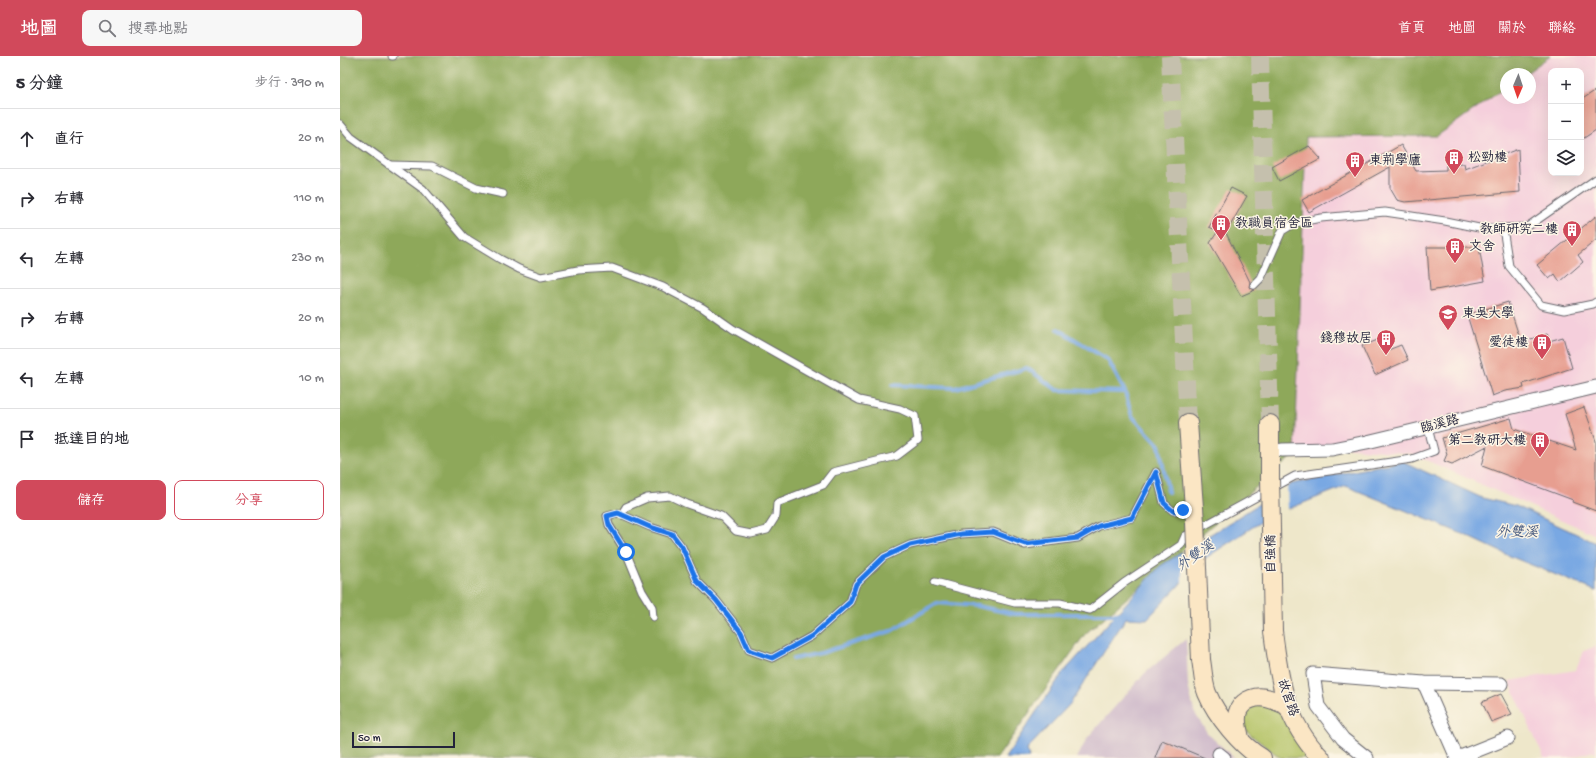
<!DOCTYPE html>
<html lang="zh-TW">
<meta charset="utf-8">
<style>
:root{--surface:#fff;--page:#f7f7f7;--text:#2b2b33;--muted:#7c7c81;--line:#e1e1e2;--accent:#d1495b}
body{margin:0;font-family:"Gochi Hand","LXGW WenKai TC",sans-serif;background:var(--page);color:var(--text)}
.controls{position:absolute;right:12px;top:12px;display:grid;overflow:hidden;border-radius:8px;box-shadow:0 4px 16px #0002}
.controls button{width:36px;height:36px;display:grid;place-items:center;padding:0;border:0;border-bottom:1px solid var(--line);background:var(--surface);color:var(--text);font:20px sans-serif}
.compass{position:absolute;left:1160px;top:12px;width:36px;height:36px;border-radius:50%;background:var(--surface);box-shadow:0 4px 16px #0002;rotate:182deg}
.scale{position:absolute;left:12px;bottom:10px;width:103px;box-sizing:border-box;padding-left:4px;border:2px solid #22223b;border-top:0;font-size:11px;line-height:14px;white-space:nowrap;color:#22223b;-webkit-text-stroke:3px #fcf5e5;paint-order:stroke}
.stop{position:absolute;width:12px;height:12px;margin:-9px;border:3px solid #1a73e8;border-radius:50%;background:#fff}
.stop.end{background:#1a73e8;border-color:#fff;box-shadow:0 1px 4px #0008}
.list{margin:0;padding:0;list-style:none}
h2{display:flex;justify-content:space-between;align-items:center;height:52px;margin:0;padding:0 16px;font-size:17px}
h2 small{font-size:13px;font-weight:400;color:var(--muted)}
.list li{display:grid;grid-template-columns:26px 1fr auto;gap:12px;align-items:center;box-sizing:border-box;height:60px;padding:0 16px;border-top:1px solid var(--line)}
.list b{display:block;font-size:15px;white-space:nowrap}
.list em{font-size:13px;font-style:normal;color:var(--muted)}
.actions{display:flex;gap:8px;padding:12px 16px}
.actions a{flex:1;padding:9px 0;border:1px solid var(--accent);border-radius:8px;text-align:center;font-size:14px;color:var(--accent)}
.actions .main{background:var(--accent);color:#fff}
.icon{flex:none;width:22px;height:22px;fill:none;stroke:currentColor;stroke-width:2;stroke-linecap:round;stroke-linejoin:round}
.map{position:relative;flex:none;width:1256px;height:702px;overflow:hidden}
header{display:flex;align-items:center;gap:24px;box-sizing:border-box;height:56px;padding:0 20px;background:var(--accent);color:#fff}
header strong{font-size:19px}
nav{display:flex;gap:22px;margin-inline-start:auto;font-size:14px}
.search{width:280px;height:36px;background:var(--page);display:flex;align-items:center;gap:10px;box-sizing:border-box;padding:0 14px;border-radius:8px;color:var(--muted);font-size:15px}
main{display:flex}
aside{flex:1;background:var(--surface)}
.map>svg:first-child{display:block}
.built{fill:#f5cfdc;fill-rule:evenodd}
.industrial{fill:#d1bdcc}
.green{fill:#b3c265;stroke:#6a7250}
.forest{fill:#8ea85a;stroke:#58654a}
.water{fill:#79a8e3;stroke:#4e658f}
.pier{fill:#eee7ca}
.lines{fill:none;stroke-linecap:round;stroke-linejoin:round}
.stream{stroke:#79a8e3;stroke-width:4}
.building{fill:#e79e90}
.secondary-tunnel{stroke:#c5c0ad;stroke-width:18;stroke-dasharray:18 9;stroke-linecap:butt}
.lane-casing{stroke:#69676d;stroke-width:9}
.street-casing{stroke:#69676d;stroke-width:15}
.secondary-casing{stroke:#69676d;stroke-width:20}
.lane{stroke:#fff;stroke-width:7}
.street{stroke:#fff;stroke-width:13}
.secondary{stroke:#fbe6c4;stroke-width:18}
.secondary-bridge-casing{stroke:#69676d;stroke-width:20;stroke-linecap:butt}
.secondary-bridge{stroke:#fbe6c4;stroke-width:18}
.route{stroke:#1a73e8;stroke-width:5}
.labels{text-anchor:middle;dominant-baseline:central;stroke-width:3;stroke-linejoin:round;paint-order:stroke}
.poi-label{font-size:13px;fill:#22223b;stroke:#fcf5e5;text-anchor:start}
.street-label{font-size:13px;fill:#22223b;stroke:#fcf5e5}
.water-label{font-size:14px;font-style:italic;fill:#45587e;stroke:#fcf5e5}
</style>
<header>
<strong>地圖</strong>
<div class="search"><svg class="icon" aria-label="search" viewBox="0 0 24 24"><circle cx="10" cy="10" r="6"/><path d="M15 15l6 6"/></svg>搜尋地點</div>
<nav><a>首頁</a><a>地圖</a><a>關於</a><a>聯絡</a></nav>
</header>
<main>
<aside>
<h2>5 分鐘<small>步行 · 390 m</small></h2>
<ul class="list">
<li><svg class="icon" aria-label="ahead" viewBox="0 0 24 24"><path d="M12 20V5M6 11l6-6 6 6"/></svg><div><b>直行</b></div><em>20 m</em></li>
<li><svg class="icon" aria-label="right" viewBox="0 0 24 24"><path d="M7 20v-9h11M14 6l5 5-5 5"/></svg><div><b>右轉</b></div><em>110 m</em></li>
<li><svg class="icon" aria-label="left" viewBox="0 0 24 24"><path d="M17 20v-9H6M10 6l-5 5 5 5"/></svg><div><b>左轉</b></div><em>230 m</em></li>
<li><svg class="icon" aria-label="right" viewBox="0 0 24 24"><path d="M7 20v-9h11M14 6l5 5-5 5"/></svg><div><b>右轉</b></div><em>20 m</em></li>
<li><svg class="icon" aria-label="left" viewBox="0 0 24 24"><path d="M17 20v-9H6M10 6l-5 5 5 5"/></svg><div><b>左轉</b></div><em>10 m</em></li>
<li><svg class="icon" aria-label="arrive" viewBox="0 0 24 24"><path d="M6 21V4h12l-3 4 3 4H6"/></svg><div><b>抵達目的地</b></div></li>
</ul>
<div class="actions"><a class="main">儲存</a><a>分享</a></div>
</aside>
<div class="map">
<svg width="1256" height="702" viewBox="0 0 1256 702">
<rect width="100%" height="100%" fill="#fcf5e5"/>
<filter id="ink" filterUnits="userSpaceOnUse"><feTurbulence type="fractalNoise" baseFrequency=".025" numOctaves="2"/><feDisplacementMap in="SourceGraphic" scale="8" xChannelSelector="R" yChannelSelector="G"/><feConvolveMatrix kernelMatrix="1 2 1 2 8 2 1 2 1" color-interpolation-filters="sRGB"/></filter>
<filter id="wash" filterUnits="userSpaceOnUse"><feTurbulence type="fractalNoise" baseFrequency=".012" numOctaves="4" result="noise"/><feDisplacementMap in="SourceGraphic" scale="16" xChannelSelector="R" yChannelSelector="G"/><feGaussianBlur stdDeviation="0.9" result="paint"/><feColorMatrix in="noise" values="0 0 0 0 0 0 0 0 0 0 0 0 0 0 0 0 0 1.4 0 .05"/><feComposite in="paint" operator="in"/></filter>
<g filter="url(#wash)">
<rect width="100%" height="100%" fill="#eee7ca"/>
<g class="built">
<path d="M 1210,0 L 1256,0 L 1256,479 L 1072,398 L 1002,391 L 955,398 L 966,80 L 1097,80 L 1166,31 L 1166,42 L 1190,42 L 1190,18 L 1185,18 ZM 1211,15 L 1241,15 L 1241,117 L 1211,117 Z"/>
<path d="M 1256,590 L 1256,698 L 1254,695 L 1230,702 L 1204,702 L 1169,625 L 1236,614 L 1244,595 Z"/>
</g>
<path class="industrial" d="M 846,583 L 848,629 L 854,656 L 868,678 L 894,702 L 737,702 L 748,681 L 805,617 Z"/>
<path class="green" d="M 911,647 L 939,653 L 945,664 L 970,702 L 941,702 L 912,680 L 902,670 Z"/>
<path class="forest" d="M 0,0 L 1210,0 L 1185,18 L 1166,18 L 1166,31 L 1097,80 L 966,81 L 955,398 L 745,578 L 657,702 L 0,702 Z"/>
<path class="water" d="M 1062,405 L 1142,442 L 1176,450 L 1256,487 L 1256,535 L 1172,501 L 1125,479 L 1006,430 L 928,461 L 864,503 L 807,563 L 786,562 L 730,648 L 687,693 L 689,702 L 665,702 L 722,618 L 820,510 L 951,428 Z"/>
<g class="pier">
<path d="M 947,428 L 948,455 L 929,463 L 922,444 Z"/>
<path d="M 862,482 L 864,506 L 842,529 L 842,494 Z"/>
</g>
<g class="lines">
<g class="stream">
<path d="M 718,273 L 768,304 L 785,336"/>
<path d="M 552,329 L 615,332 L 687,312 L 717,334 L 785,336 L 792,360 L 819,389 L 828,436"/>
<path d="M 453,603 L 481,597 L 551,575 L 597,547 L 637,550 L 675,558 L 781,558"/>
</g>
</g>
<g id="blocks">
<g class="building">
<path d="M 1256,34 L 1256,74 L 1241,84 L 1241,44 Z"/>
<path d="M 1061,89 L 1076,115 L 1106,114 L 1106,109 L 1124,108 L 1125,113 L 1178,93 L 1180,136 L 1065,146 L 1057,144 L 1050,132 L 1050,111 L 969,156 L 962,144 Z"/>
<path d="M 969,90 L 981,103 L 939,125 L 932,111 Z"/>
<path d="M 891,132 L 907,140 L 886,177 L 910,226 L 909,231 L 915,234 L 901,240 L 870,187 L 878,175 L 869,171 Z"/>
<path d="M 1256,160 L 1256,184 L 1238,199 L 1243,206 L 1220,226 L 1215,218 L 1209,223 L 1197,209 Z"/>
<path d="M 1087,191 L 1139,191 L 1145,225 L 1090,235 Z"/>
<path d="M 1168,246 L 1181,286 L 1207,278 L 1209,285 L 1223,281 L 1232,312 L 1183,328 L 1184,332 L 1165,335 L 1152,340 L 1127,259 Z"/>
<path d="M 1043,282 L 1048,294 L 1061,289 L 1068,304 L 1035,319 L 1022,290 Z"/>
<path d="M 1244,351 L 1256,385 L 1256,455 L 1232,446 L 1233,444 L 1142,410 L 1147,390 L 1112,408 L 1104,405 L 1107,398 L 1102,382 L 1171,362 L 1174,373 L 1236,394 L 1225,358 Z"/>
<path d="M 1161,638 L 1172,658 L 1151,666 L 1142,646 Z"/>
<path d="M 822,684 L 865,702 L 815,702 Z"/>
</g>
</g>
</g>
<g filter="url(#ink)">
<use href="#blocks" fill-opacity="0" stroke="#69676d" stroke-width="1"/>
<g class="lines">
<g class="secondary-tunnel">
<path d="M 830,0 L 848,367"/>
<path d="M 920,0 L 930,368"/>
</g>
<g class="lane-casing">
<g id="lane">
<path d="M 52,0 L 53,0"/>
<path d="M 0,68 L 11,81 L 83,133 L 124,181 L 160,203 L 179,213 L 201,221 L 238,214 L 272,212 L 323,231 L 363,252 L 393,273 L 519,344 L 560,353 L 575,360 L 578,384 L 557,400 L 493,416 L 483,429 L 437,447 L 436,460 L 427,474 L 411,478 L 396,475 L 381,460 L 347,448 L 330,440 L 307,442 L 286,451 L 281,459"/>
<path d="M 49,109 L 92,110 L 136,132 L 163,138"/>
<path d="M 1256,123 L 1187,171 L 1163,172 L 1169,210 L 1201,249 L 1224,254 L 1253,248 L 1256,246"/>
<path d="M 914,229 L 921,222 L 942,175 L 955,167 L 981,162 L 1045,156 L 1105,165 L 1139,172 L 1163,172"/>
<path d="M 595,526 L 675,547 L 720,547 L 750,554 L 784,527 L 841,489 L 845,480 L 955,420 L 1072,403 L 1094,395 L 1088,372"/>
<path d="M 313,561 L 312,551 L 302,535 L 286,496 L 269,469 L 267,460 L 278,457 L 310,471 L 332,478 L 342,491 L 357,525 L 376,544 L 401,576 L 409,594 L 432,602 L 472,580 L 510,546 L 516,528 L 544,501 L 570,489 L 621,478 L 653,476 L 685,489 L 738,482 L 759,470 L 792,462 L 816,416 L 824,447 L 833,455 L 843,454"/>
</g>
</g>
<g class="street-casing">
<g id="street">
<path d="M 942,394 L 992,393 L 1027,386 L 1256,331"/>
<path d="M 1084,627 L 1117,702"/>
<path d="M 879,698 L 884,702"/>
<path d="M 1027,702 L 1003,683 L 978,650 L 973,618 L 1084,627 L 1161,628"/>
<path d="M 1118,702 L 1168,682"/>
</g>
</g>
<g class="secondary-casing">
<g id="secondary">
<path d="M 848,367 L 855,466"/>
<path d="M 930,368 L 930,421"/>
<path d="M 933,575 C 939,624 945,665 981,702"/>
<path d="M 861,604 C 863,614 863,627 867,637 C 876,659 901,690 922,702"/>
<path d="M 900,683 C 899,676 896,668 897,661 C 897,656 900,650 904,647 C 918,636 932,643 948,650"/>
</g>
</g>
<use href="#lane" class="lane"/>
<use href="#street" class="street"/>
<use href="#secondary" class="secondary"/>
<g class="secondary-bridge-casing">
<g id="secondary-bridge">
<path d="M 930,421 L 933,575"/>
<path d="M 855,466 L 861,604"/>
</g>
</g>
<use href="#secondary-bridge" class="secondary-bridge"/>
</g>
</g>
<g class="lines" filter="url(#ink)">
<path class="route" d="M 286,496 L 269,469 L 267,460 L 278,457 L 310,471 L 332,478 L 342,491 L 357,525 L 376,544 L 401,576 L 409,594 L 432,602 L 472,580 L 510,546 L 516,528 L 544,501 L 570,489 L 621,478 L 653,476 L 685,488 L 738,482 L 759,470 L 792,462 L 816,416 L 824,447 L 833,455 L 843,454"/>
</g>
<defs>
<g id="building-pin" transform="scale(1)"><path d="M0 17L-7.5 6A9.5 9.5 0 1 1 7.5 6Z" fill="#d1495b" stroke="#fcf5e5"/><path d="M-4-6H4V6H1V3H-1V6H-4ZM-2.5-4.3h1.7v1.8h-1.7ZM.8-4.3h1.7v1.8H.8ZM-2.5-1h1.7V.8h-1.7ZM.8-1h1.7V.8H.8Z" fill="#fff"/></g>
<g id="university-pin" transform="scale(1)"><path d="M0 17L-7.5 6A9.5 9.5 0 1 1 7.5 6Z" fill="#d1495b" stroke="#fcf5e5"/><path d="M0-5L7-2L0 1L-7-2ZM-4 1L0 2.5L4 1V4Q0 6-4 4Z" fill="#fff"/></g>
</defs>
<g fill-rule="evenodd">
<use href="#building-pin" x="1114" y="102"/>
<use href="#building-pin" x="1015" y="105"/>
<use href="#building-pin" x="881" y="168"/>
<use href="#building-pin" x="1232" y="174"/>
<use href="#building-pin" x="1115" y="191"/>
<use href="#university-pin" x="1108" y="258"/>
<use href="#building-pin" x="1046" y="283"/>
<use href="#building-pin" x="1202" y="287"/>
<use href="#building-pin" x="1200" y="385"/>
</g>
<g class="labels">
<g class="poi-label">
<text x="1128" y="102">松勁樓</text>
<text x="1029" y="105">東荊學廬</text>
<text x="895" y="168">教職員宿舍區</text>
<text x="1218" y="174" text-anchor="end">教師研究二樓</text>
<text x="1129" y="191">文舍</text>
<text x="1122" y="258">東吳大學</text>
<text x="1032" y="283" text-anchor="end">錢穆故居</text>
<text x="1188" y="287" text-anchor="end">愛徒樓</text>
<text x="1186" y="385" text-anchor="end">第二教研大樓</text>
</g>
<g class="street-label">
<text transform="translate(1100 369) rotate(-14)">臨溪路</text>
<text transform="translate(932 498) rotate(-91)">自強橋</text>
<text transform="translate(947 642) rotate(71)">故宮路</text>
</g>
<g class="water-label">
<text x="1177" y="477">外雙溪</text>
<text transform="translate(856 501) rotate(-36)">外雙溪</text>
</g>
</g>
</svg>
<div class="controls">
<button>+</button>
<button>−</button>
<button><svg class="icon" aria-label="layers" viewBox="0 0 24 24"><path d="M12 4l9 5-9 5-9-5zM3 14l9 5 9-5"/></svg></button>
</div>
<svg class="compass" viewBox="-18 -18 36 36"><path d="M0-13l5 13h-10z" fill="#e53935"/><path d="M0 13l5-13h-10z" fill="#7c7c81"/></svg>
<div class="scale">50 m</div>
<div class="stop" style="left:286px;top:496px"></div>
<div class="stop end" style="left:843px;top:454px"></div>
</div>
</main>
